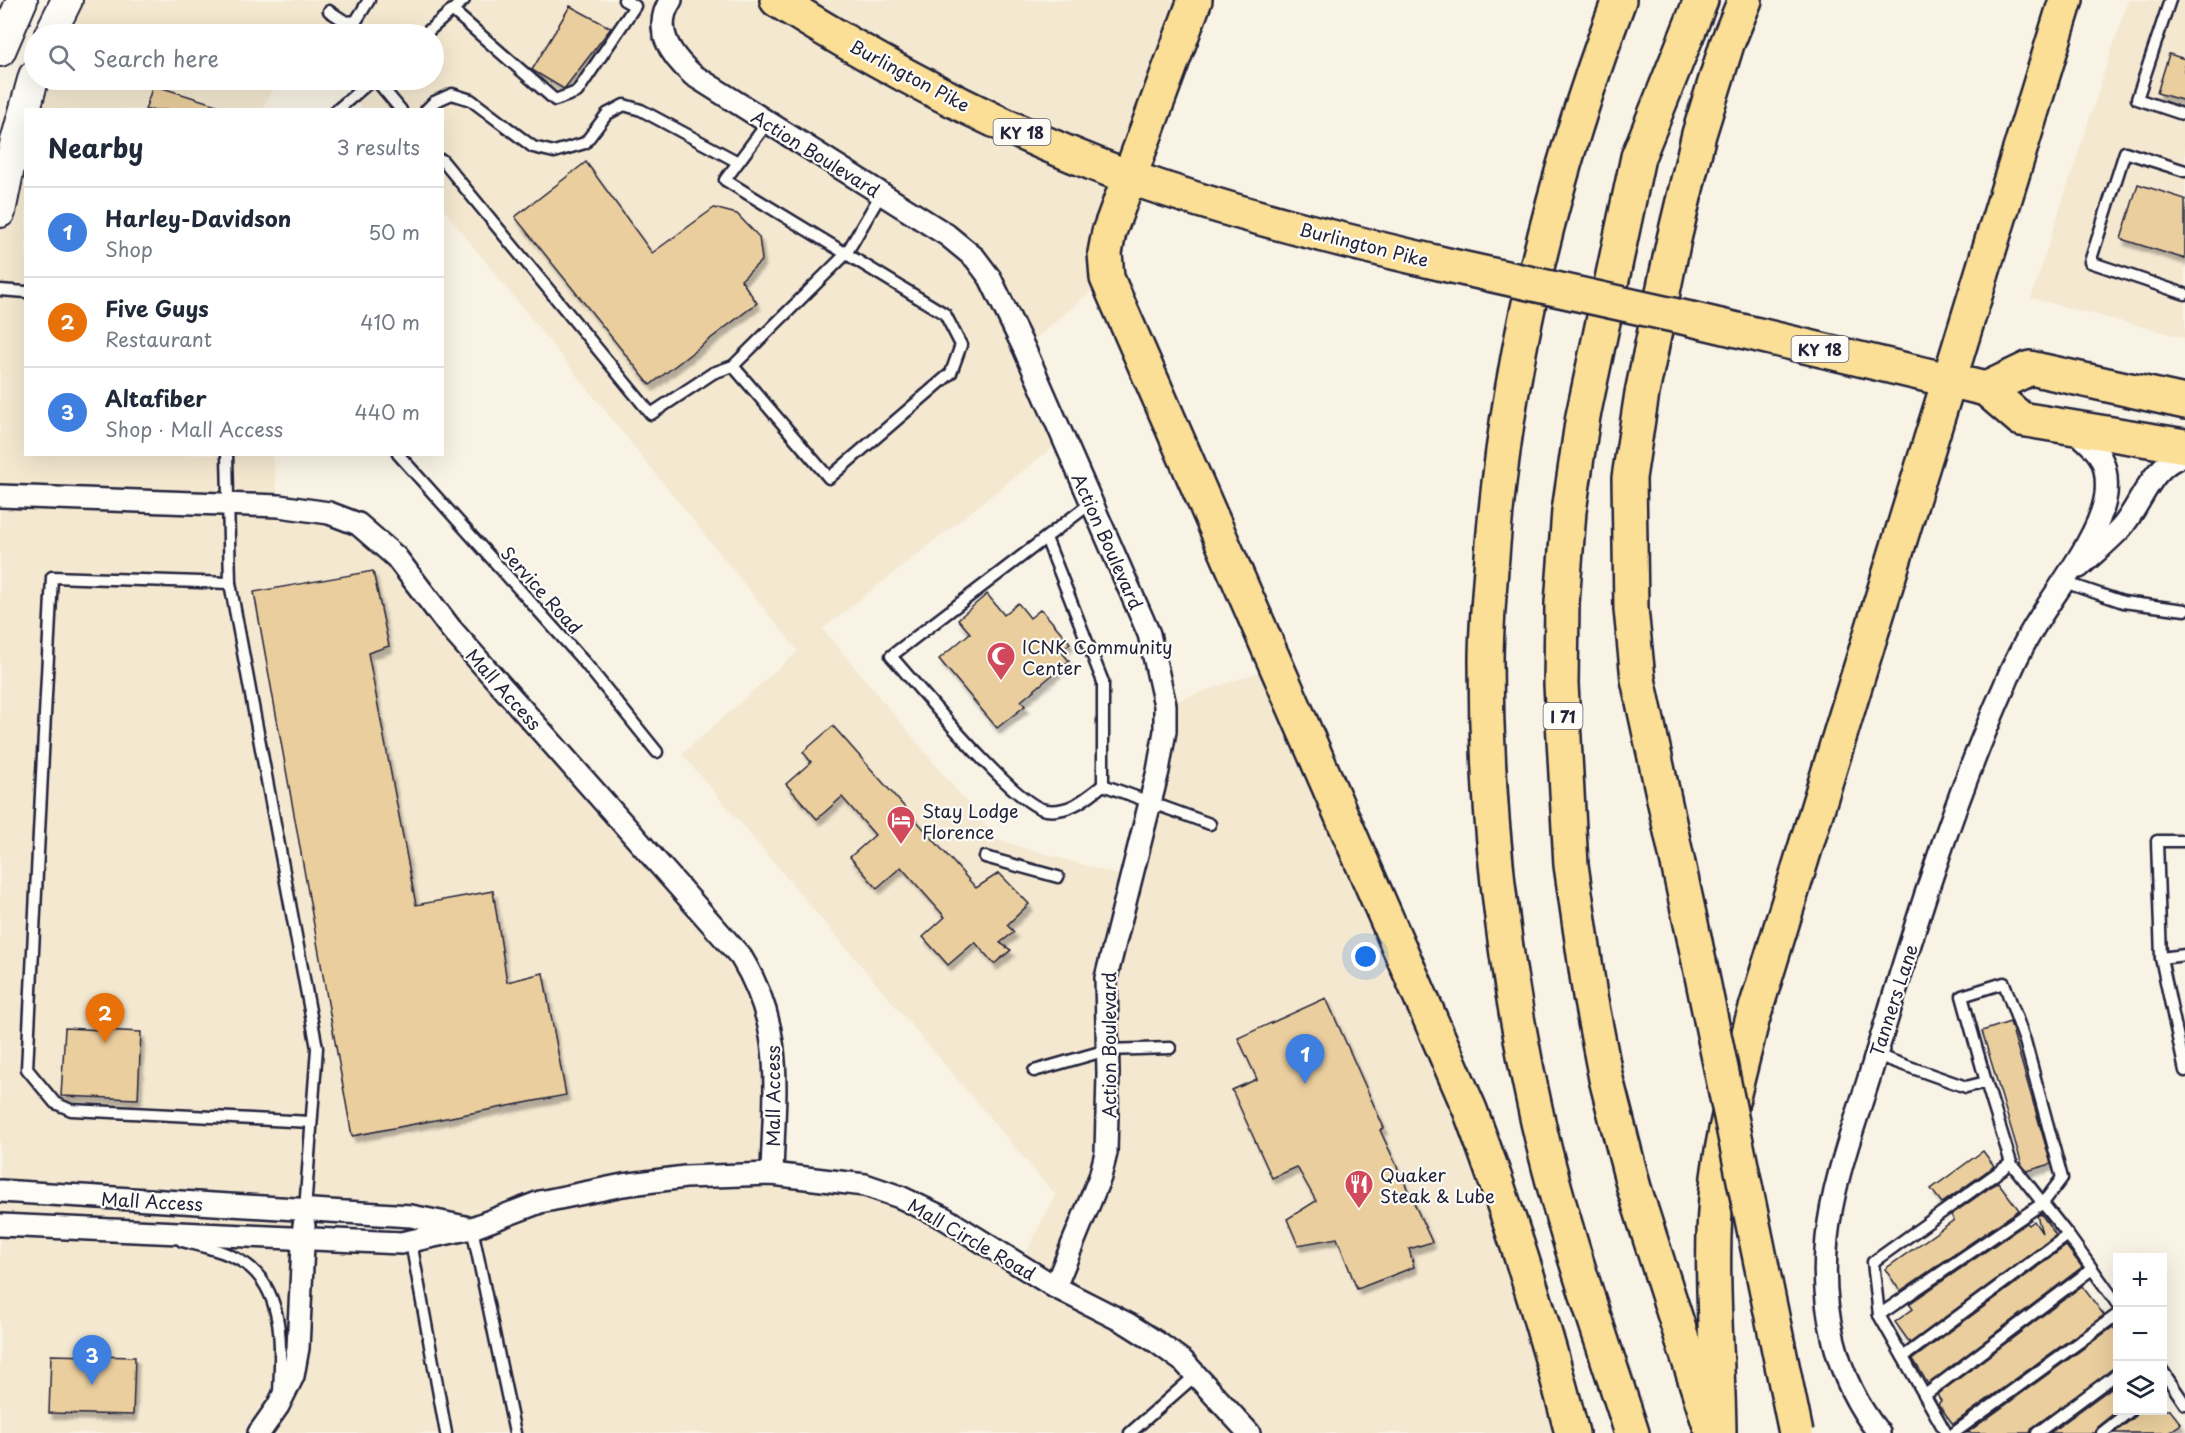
<!DOCTYPE html>
<meta charset="utf-8">
<style>
:root{--surface:#fff;--page:#f6f6f7;--text:#1f2937;--muted:#747a83;--line:#e0e1e3;--accent:#db2777}
body{margin:0;font-family:"Playpen Sans",sans-serif;background:var(--page);color:var(--text)}
.controls{position:absolute;right:18px;bottom:18px;display:grid;overflow:hidden;border-radius:0px;box-shadow:0 6px 24px #0002}
.controls button{width:54px;height:54px;display:grid;place-items:center;padding:0;border:0;border-bottom:2px solid var(--line);background:var(--surface);color:var(--text);font:30px sans-serif}
.you{position:absolute;left:1366px;top:957px;width:21px;height:21px;margin:-15px;border:4px solid #fff;border-radius:50%;background:#1a73e8;box-shadow:0 0 0 9px #1a73e833}
.badge{display:grid;place-items:center;width:39px;height:39px;border-radius:50%;background:var(--accent);color:#fff;font-size:20px;font-weight:700}
.pin{position:absolute;translate:-50% -50px;filter:drop-shadow(0 2px 3px #0008)}
.pin::after{content:'';position:absolute;top:32px;width:21px;height:18px;background:inherit;clip-path:polygon(0 0,100% 0,50% 100%)}
.list{margin:0;padding:0;list-style:none}
h2{display:flex;justify-content:space-between;align-items:center;height:78px;margin:0;padding:0 24px;font-size:26px}
h2 small{font-size:20px;font-weight:400;color:var(--muted)}
.list li{display:grid;grid-template-columns:39px 1fr auto;gap:18px;align-items:center;box-sizing:border-box;height:90px;padding:0 24px;border-top:2px solid var(--line)}
.list b{display:block;font-size:22px;white-space:nowrap}
.list p{margin:0;font-size:20px;white-space:nowrap;color:var(--muted)}
.list em{font-size:20px;font-style:normal;color:var(--muted)}
.icon{flex:none;width:33px;height:33px;fill:none;stroke:currentColor;stroke-width:2;stroke-linecap:round;stroke-linejoin:round}
.map{position:relative;flex:none;width:2185px;height:1433px;overflow:hidden}
.search{position:absolute;background:var(--surface);box-shadow:0 6px 24px #0002;left:24px;top:24px;width:420px;height:66px;display:flex;align-items:center;gap:15px;box-sizing:border-box;padding:0 21px;border-radius:33px;color:var(--muted);font-size:22px}
.panel{position:absolute;background:var(--surface);box-shadow:0 6px 24px #0002;left:24px;top:108px;width:420px;height:348px;border-radius:0px}
.map>svg:first-child{display:block}
.built{fill:#f4e8d0;fill-rule:evenodd}
.building{fill:#eace9e;stroke:#22223b;stroke-width:1.5;filter:url(#shadow)}
.lines{fill:none;stroke-linecap:round;stroke-linejoin:round}
.lane-casing{stroke:#22223b;stroke-width:15}
.street-casing{stroke:#22223b;stroke-width:26}
.secondary-casing{stroke:#22223b;stroke-width:34}
.primary-casing{stroke:#22223b;stroke-width:38}
.highway-casing{stroke:#22223b;stroke-width:38}
.lane{stroke:#fdfcf7;stroke-width:10}
.street{stroke:#fdfcf7;stroke-width:21}
.secondary{stroke:#fdfcf7;stroke-width:30}
.primary{stroke:#fbdf96;stroke-width:33}
.highway{stroke:#fbdf96;stroke-width:33}
.primary-bridge-casing{stroke:#22223b;stroke-width:38;stroke-linecap:butt}
.highway-bridge-casing{stroke:#22223b;stroke-width:38;stroke-linecap:butt}
.primary-bridge{stroke:#fbdf96;stroke-width:33}
.highway-bridge{stroke:#fbdf96;stroke-width:33}
.labels{text-anchor:middle;dominant-baseline:central;stroke-width:4.5;stroke-linejoin:round;paint-order:stroke}
.shield{fill:#fdfcf7;stroke:#646373;stroke-width:1.5}
.shield-label{font-size:16px;font-weight:bold;fill:#22223b}
.street-label{font-size:18px;fill:#22223b;stroke:#fdfcf7}
.poi-label{font-size:18px;fill:#22223b;stroke:#fdfcf7;text-anchor:start}
</style>
<div class="map">
<svg width="2185" height="1433" viewBox="0 0 2185 1433">
<defs>
<filter id="shadow"><feDropShadow dx="3.5" dy="6" stdDeviation="1.5" flood-color="#0004"/></filter>
</defs>
<rect width="100%" height="100%" fill="#f9f3e5"/>
<filter id="ink" filterUnits="userSpaceOnUse"><feTurbulence type="fractalNoise" baseFrequency=".0167" numOctaves="2"/><feDisplacementMap in="SourceGraphic" scale="12" xChannelSelector="R" yChannelSelector="G"/><feConvolveMatrix kernelMatrix="1 2 1 2 8 2 1 2 1" color-interpolation-filters="sRGB"/></filter>
<g filter="url(#ink)">
<g class="built">
<path d="M 67,0 L 1195,0 L 1109,232 L 1105,253 L 1107,278 L 1024,348 L 1063,439 L 823,629 L 998,840 L 1129,878 L 1158,770 L 1165,731 L 1165,705 L 1276,666 L 1470,1110 L 1506,1205 L 1532,1287 L 1572,1433 L 0,1433 L 0,212 L 9,167 L 34,76 L 34,80 L 278,80 L 262,109 L 26,110 L 26,454 L 272,455 L 279,506 L 342,517 L 369,532 L 396,557 L 451,629 L 741,957 L 758,984 L 770,1020 L 775,1053 L 773,1174 L 865,1185 L 900,1197 L 944,1218 L 1020,1265 L 1055,1195 L 682,754 L 798,651 L 443,209 L 442,110 L 363,109 L 339,80 L 434,80 L 434,34 L 50,34 ZM 305,1221 L 469,1228 L 470,1228 L 401,1243 L 304,1239 Z"/>
<path d="M 2128,0 L 2185,0 L 2185,338 L 2031,298 Z"/>
</g>
<g class="building">
<path d="M 570,6 L 611,28 L 564,89 L 532,70 Z"/>
<path d="M 2169,54 L 2185,59 L 2185,101 L 2157,93 Z"/>
<path d="M 153,85 L 220,106 L 220,110 L 145,110 Z"/>
<path d="M 586,162 L 652,253 L 714,208 L 737,214 L 759,237 L 762,260 L 741,280 L 757,303 L 650,385 L 515,217 Z"/>
<path d="M 2138,184 L 2185,199 L 2185,259 L 2121,239 Z"/>
<path d="M 373,571 L 389,646 L 368,653 L 416,905 L 493,891 L 507,982 L 543,973 L 566,1095 L 352,1136 L 254,592 Z"/>
<path d="M 987,594 L 1004,615 L 1018,603 L 1030,618 L 1041,609 L 1070,643 L 1061,651 L 1069,661 L 1021,701 L 1025,706 L 997,728 L 939,659 L 970,633 L 958,619 Z"/>
<path d="M 833,726 L 976,888 L 999,873 L 1029,904 L 1007,925 L 1014,932 L 1000,943 L 1011,950 L 994,964 L 975,942 L 948,965 L 923,937 L 945,917 L 901,867 L 877,888 L 850,857 L 875,835 L 842,797 L 817,819 L 786,784 L 811,762 L 803,752 Z"/>
<path d="M 1326,998 L 1384,1128 L 1380,1130 L 1432,1242 L 1409,1249 L 1414,1267 L 1357,1289 L 1337,1238 L 1298,1245 L 1287,1219 L 1316,1201 L 1297,1167 L 1272,1178 L 1232,1090 L 1257,1079 L 1238,1038 Z"/>
<path d="M 2010,1022 L 2051,1164 L 2027,1171 L 2022,1165 L 1982,1031 Z"/>
<path d="M 65,1028 L 141,1032 L 138,1099 L 61,1096 Z"/>
<path d="M 1983,1151 L 1994,1166 L 1942,1203 L 1931,1189 Z"/>
<path d="M 1998,1182 L 2019,1210 L 1900,1291 L 1885,1269 L 1954,1220 L 1951,1215 Z"/>
<path d="M 2041,1214 L 2056,1235 L 1910,1343 L 1895,1322 L 1913,1309 L 1909,1304 L 2027,1223 L 2029,1225 L 2034,1221 L 2042,1233 L 2037,1216 Z"/>
<path d="M 2066,1246 L 2082,1267 L 1928,1384 L 1913,1359 Z"/>
<path d="M 2082,1286 L 2104,1315 L 1953,1424 L 1938,1404 L 1941,1401 L 1937,1395 Z"/>
<path d="M 2113,1327 L 2118,1333 L 2118,1366 L 2033,1427 L 2030,1433 L 1967,1433 Z"/>
<path d="M 51,1355 L 135,1357 L 133,1415 L 49,1413 Z"/>
<path d="M 2118,1383 L 2118,1410 L 2097,1427 L 2095,1433 L 2050,1433 Z"/>
<path d="M 2138,1410 L 2170,1410 L 2181,1424 L 2168,1433 L 2114,1433 L 2136,1416 Z"/>
</g>
<g class="lines">
<g class="lane-casing">
<g id="lane">
<path d="M 2170,0 L 2137,99 L 2185,115"/>
<path d="M 452,10 L 555,100 L 577,92 L 635,6 L 624,0"/>
<path d="M 329,11 L 346,22 L 356,21 L 369,0"/>
<path d="M 425,34 L 464,0"/>
<path d="M 376,80 L 401,110"/>
<path d="M 337,110 L 372,80"/>
<path d="M 426,110 L 434,102 L 452,94 L 471,100 L 533,147 L 554,152 L 585,143 L 607,114 L 624,105 L 641,110 L 738,162"/>
<path d="M 442,160 L 651,414 L 713,373 L 733,366 L 829,478 L 951,373 L 961,345 L 945,314 L 725,180 L 768,122"/>
<path d="M 2185,171 L 2125,152 L 2090,262 L 2185,294"/>
<path d="M 0,290 L 26,292"/>
<path d="M 733,366 L 846,254 L 881,194"/>
<path d="M 227,454 L 230,583 L 317,1048 L 305,1210"/>
<path d="M 398,454 L 586,664 L 657,752"/>
<path d="M 1091,503 L 891,656 C 917,685 1015,806 1046,810 C 1070,813 1085,799 1103,785 L 1210,824"/>
<path d="M 1046,538 L 1103,682 L 1103,785"/>
<path d="M 2064,582 L 2123,602 L 2185,610"/>
<path d="M 230,583 L 52,577 L 27,1069 L 55,1103 L 71,1110 L 311,1122"/>
<path d="M 985,857 L 1058,877"/>
<path d="M 2185,955 L 2161,958 L 2185,1071"/>
<path d="M 2161,958 L 2157,841 L 2185,841"/>
<path d="M 1876,1055 L 1966,1087 L 1986,1082 L 1962,996 L 2004,983 L 2025,1041 L 2062,1178 L 2043,1203 L 1879,1315"/>
<path d="M 1034,1071 L 1107,1050 L 1170,1048"/>
<path d="M 1986,1082 L 2011,1163 L 2068,1235 L 2118,1305"/>
<path d="M 472,1228 L 515,1433"/>
<path d="M 182,1241 C 205,1247 232,1252 251,1268 C 285,1298 281,1352 279,1392"/>
<path d="M 411,1242 L 446,1433"/>
<path d="M 1903,1357 L 2068,1235"/>
<path d="M 2162,1370 L 2185,1404"/>
<path d="M 1925,1395 L 2092,1269"/>
<path d="M 1130,1433 L 1196,1375"/>
<path d="M 1946,1433 L 1879,1315 L 1873,1262 L 2011,1163"/>
<path d="M 1954,1433 L 2118,1314"/>
<path d="M 2037,1433 L 2118,1373"/>
<path d="M 2102,1433 L 2131,1410"/>
</g>
</g>
<g class="street-casing">
<g id="street">
<path d="M 671,0 C 652,28 670,55 693,75 L 947,235 L 975,258 L 990,278 L 1024,348 L 1149,634 L 1165,705 L 1165,731 L 1158,771 L 1106,978 L 1108,1074 L 1106,1153 L 1100,1177 L 1055,1287"/>
<path d="M 0,496 L 279,506 L 329,513 L 358,524 L 396,557 L 451,629 L 741,957 C 786,1031 774,1091 772,1174"/>
<path d="M 2079,567 C 2093,554 2108,542 2121,528 C 2143,503 2149,466 2185,455"/>
<path d="M 0,1191 L 411,1216 L 465,1227"/>
<path d="M 0,1225 L 401,1243 L 472,1228 L 540,1202 L 623,1185 L 685,1177 L 772,1174 L 865,1185 L 900,1197 L 944,1218 L 1055,1287 L 1128,1324 L 1158,1343 L 1184,1362 L 1249,1433"/>
<path d="M 259,1433 L 278,1406 L 293,1376 L 298,1348 L 304,1225"/>
<path d="M 1879,1433 C 1835,1379 1820,1306 1827,1238 C 1833,1179 1856,1122 1873,1065 C 1911,938 1951,806 2005,685 C 2013,665 2023,645 2034,627 C 2056,590 2101,535 2106,494 C 2109,460 2098,450 2074,430"/>
</g>
</g>
<g class="secondary-casing">
<g id="secondary">
<path d="M 50,34 L 67,0"/>
<path d="M 0,51 L 22,0"/>
<path d="M 0,212 L 9,167 L 34,76"/>
</g>
</g>
<g class="primary-casing">
<g id="primary">
<path d="M 777,0 C 888,70 1006,132 1129,177 C 1234,214 1344,241 1452,266"/>
<path d="M 1691,319 L 1986,389 L 2021,419 L 2185,446"/>
<path d="M 1986,389 L 2030,368 L 2185,402"/>
</g>
</g>
<g class="highway-casing">
<g id="highway">
<path d="M 1195,0 L 1109,232 L 1105,253 L 1107,278 L 1470,1110 C 1510,1216 1544,1323 1572,1433"/>
<path d="M 1619,0 C 1553,176 1508,357 1493,544 C 1490,583 1486,623 1486,662 C 1486,817 1504,972 1538,1122 C 1562,1227 1599,1331 1632,1433"/>
<path d="M 1701,0 L 1638,157 L 1583,416 L 1569,511 L 1562,603 L 1561,684 L 1571,865 L 1590,996 L 1606,1079 L 1634,1188 L 1709,1423"/>
<path d="M 1695,942 L 1638,679 L 1631,609 L 1629,478 L 1642,393 L 1674,239 L 1699,134 L 1727,44 L 1745,0"/>
<path d="M 1719,1433 C 1718,1348 1708,1262 1718,1177 C 1725,1124 1739,1073 1752,1021 L 2066,0"/>
</g>
</g>
<use href="#lane" class="lane"/>
<use href="#street" class="street"/>
<use href="#secondary" class="secondary"/>
<use href="#primary" class="primary"/>
<use href="#highway" class="highway"/>
<g class="primary-bridge-casing">
<path id="primary-bridge" d="M 1452,266 L 1691,319"/>
</g>
<g class="highway-bridge-casing">
<path id="highway-bridge" d="M 1695,942 L 1796,1433"/>
</g>
<use href="#primary-bridge" class="primary-bridge"/>
<use href="#highway-bridge" class="highway-bridge"/>
</g>
</g>
<defs>
<g id="mosque-pin" transform="scale(1.5)"><path d="M0 17L-7.5 6A9.5 9.5 0 1 1 7.5 6Z" fill="#d1495b" stroke="#fdfcf7"/><path d="M3.5-4.9A6 6 0 1 0 3.5 4.9A5 5 0 1 1 3.5-4.9Z" fill="#fff"/></g>
<g id="hotel-pin" transform="scale(1.5)"><path d="M0 17L-7.5 6A9.5 9.5 0 1 1 7.5 6Z" fill="#d1495b" stroke="#fdfcf7"/><path d="M-6-4.5h1.5V1H6V5H4.5V3h-9V5H-6ZM-4 0a1.8 1.8 0 1 1 3.6 0ZM.5 0V-2.5h3Q6-2.5 6 0Z" fill="#fff"/></g>
<g id="restaurant-pin" transform="scale(1.5)"><path d="M0 17L-7.5 6A9.5 9.5 0 1 1 7.5 6Z" fill="#d1495b" stroke="#fdfcf7"/><path d="M-5-6h1v4h1v-4h1v4h1v-4h1v5L-1.5 .5V6h-2V.5L-5-1ZM5-6V6H3V1.5H1.5Q1.5-4 5-6Z" fill="#fff"/></g>
</defs>
<g fill-rule="evenodd">
<use href="#mosque-pin" x="1001" y="656"/>
<use href="#hotel-pin" x="901" y="820"/>
<use href="#restaurant-pin" x="1359" y="1184"/>
</g>
<g class="labels">
<g class="shield">
<rect x="993.5" y="119" width="57" height="26" rx="4.5"/>
<rect x="1791.5" y="336" width="57" height="26" rx="4.5"/>
<rect x="1543.5" y="703" width="39" height="26" rx="4.5"/>
</g>
<g class="shield-label">
<text x="1022" y="132">KY 18</text>
<text x="1820" y="349">KY 18</text>
<text x="1563" y="716">I 71</text>
</g>
<g class="street-label">
<text transform="translate(910 75) rotate(28)">Burlington Pike</text>
<text transform="translate(816 153) rotate(32)">Action Boulevard</text>
<text transform="translate(1364 244) rotate(14)">Burlington Pike</text>
<text transform="translate(1108 541) rotate(66)">Action Boulevard</text>
<text transform="translate(542 590) rotate(48)">Service Road</text>
<text transform="translate(504 689) rotate(48)">Mall Access</text>
<text transform="translate(1893 1000) rotate(-72)">Tanners Lane</text>
<text transform="translate(1108 1045) rotate(-90)">Action Boulevard</text>
<text transform="translate(772 1096) rotate(-90)">Mall Access</text>
<text transform="translate(152 1201) rotate(3)">Mall Access</text>
<text transform="translate(972 1239) rotate(30)">Mall Circle Road</text>
</g>
<g class="poi-label">
<text x="1022" y="646">ICNK Community<tspan x="1022" dy="21">Center</tspan></text>
<text x="922" y="810">Stay Lodge<tspan x="922" dy="21">Florence</tspan></text>
<text x="1380" y="1174">Quaker<tspan x="1380" dy="21">Steak &amp; Lube</tspan></text>
</g>
</g>
</svg>
<div class="controls">
<button>+</button>
<button>−</button>
<button><svg class="icon" aria-label="layers" viewBox="0 0 24 24"><path d="M12 4l9 5-9 5-9-5zM3 14l9 5 9-5"/></svg></button>
</div>
<div class="you"></div>
<div class="pin badge" style="left:1305px;top:1084px;background:#3f7fe0">1</div>
<div class="pin badge" style="left:105px;top:1043px;background:#e8710a">2</div>
<div class="pin badge" style="left:92px;top:1385px;background:#3f7fe0">3</div>
<div class="search"><svg class="icon" aria-label="search" viewBox="0 0 24 24"><circle cx="10" cy="10" r="6"/><path d="M15 15l6 6"/></svg>Search here</div>
<section class="panel">
<h2>Nearby<small>3 results</small></h2>
<ul class="list">
<li><span class="badge" style="background:#3f7fe0">1</span><div><b>Harley-Davidson</b><p>Shop</p></div><em>50 m</em></li>
<li><span class="badge" style="background:#e8710a">2</span><div><b>Five Guys</b><p>Restaurant</p></div><em>410 m</em></li>
<li><span class="badge" style="background:#3f7fe0">3</span><div><b>Altafiber</b><p>Shop · Mall Access</p></div><em>440 m</em></li>
</ul>
</section>
</div>
